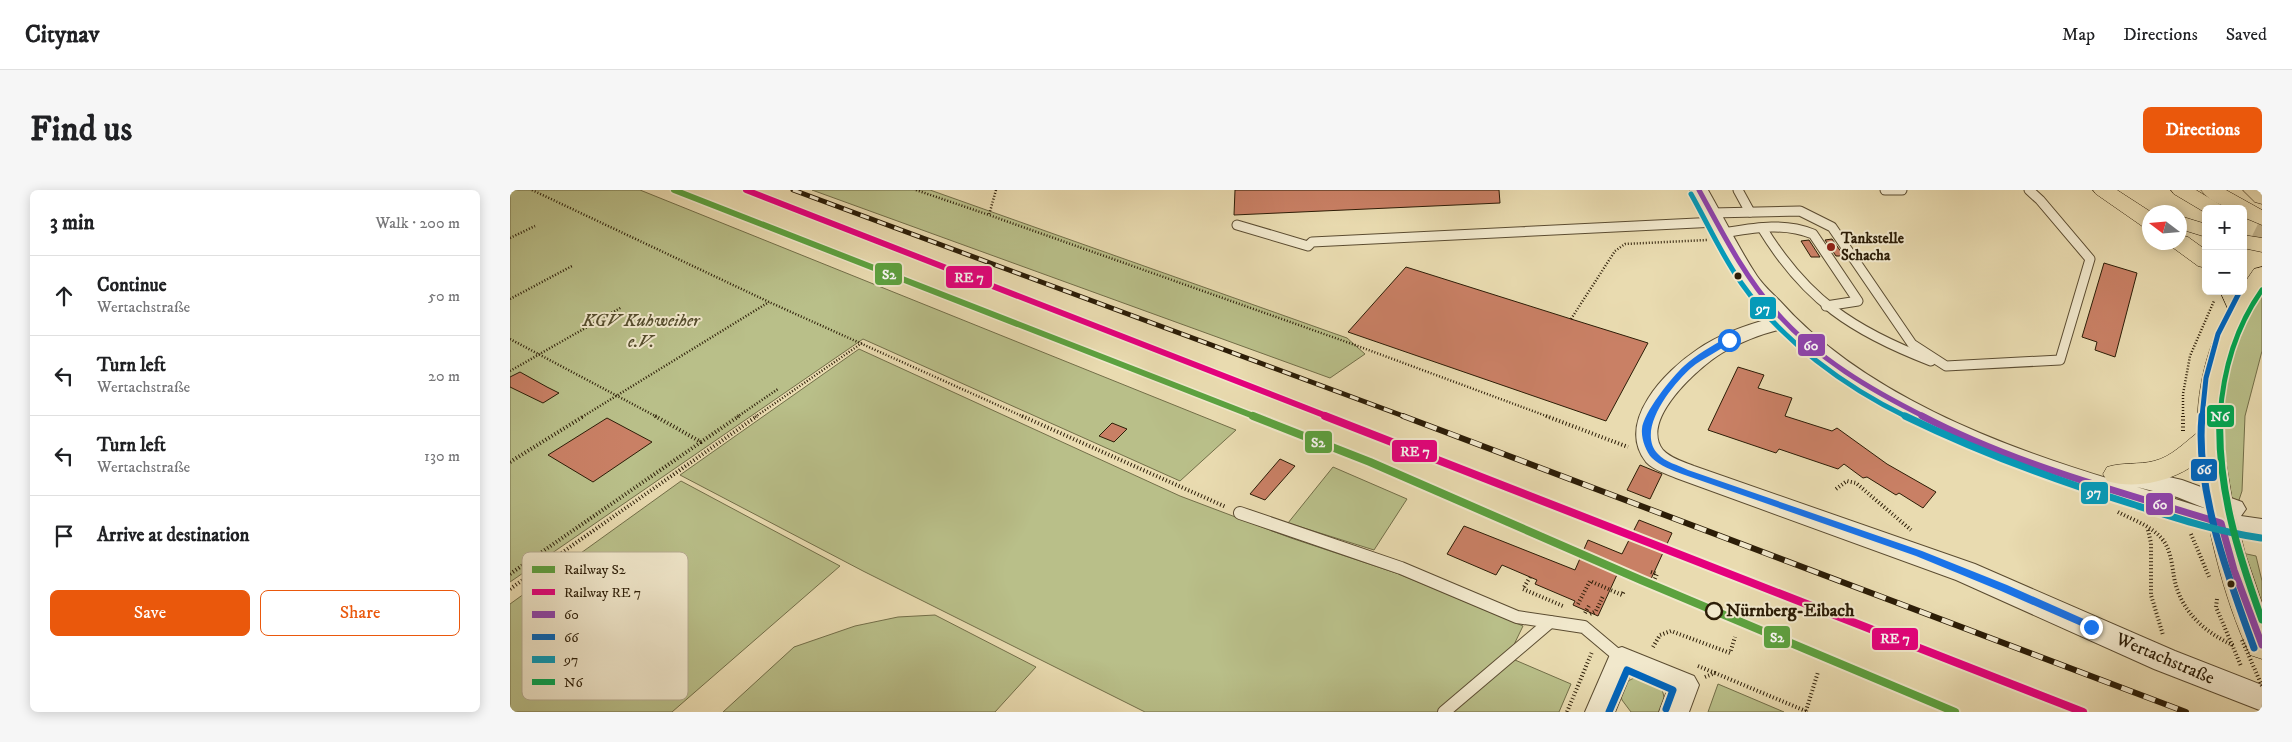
<!DOCTYPE html>
<meta charset="utf-8">
<style>
:root{--surface:#fff;--page:#f6f6f6;--text:#202124;--muted:#757577;--line:#e0e0e0;--accent:#ea580c}
body{margin:0;font-family:"IM FELL DW Pica",serif;background:var(--page);color:var(--text)}
.controls{position:absolute;right:15px;top:15px;display:grid;overflow:hidden;border-radius:8px;box-shadow:0 2px 12px #0003}
.controls button{width:45px;height:45px;display:grid;place-items:center;padding:0;border:0;border-bottom:1px solid var(--line);background:var(--surface);color:var(--text);font:25px sans-serif}
.compass{position:absolute;left:1632px;top:15px;width:45px;height:45px;border-radius:50%;background:var(--surface);box-shadow:0 2px 12px #0003;rotate:286deg}
.stop{position:absolute;width:15px;height:15px;margin:-11px;border:4px solid #1a73e8;border-radius:50%;background:#fff}
.stop.end{background:#1a73e8;border-color:#fff;box-shadow:0 1px 5px #0008}
.list{margin:0;padding:0;list-style:none}
h2{display:flex;justify-content:space-between;align-items:center;height:65px;margin:0;padding:0 20px;font-size:21px}
h2 small{font-size:16px;font-weight:400;color:var(--muted)}
.list li{display:grid;grid-template-columns:32px 1fr auto;gap:15px;align-items:center;box-sizing:border-box;height:80px;padding:0 20px;border-top:1px solid var(--line)}
.list b{display:block;font-size:19px;white-space:nowrap}
.list p{margin:0;font-size:16px;white-space:nowrap;color:var(--muted)}
.list em{font-size:16px;font-style:normal;color:var(--muted)}
.actions{display:flex;gap:10px;padding:15px 20px}
.actions a{flex:1;padding:11px 0;border:1px solid var(--accent);border-radius:8px;text-align:center;font-size:18px;color:var(--accent)}
.actions .main{background:var(--accent);color:#fff}
.icon{flex:none;width:28px;height:28px;fill:none;stroke:currentColor;stroke-width:2;stroke-linecap:round;stroke-linejoin:round}
.map{position:relative;flex:none;width:1752px;height:522px;overflow:hidden;border-radius:8px}
header{display:flex;align-items:center;gap:30px;box-sizing:border-box;height:70px;padding:0 25px;background:var(--surface);border-bottom:1px solid var(--line)}
header strong{font-size:24px}
nav{display:flex;gap:28px;margin-inline-start:auto;font-size:18px}
.intro{display:flex;align-items:center;justify-content:space-between;box-sizing:border-box;height:120px;padding:0 30px}
h1{margin:0;font-size:35px}
.button{padding:12px 22px;border-radius:8px;background:var(--accent);color:#fff;font-size:18px;font-weight:700}
main{display:flex;gap:30px;padding:0 30px}
aside{flex:1;background:var(--surface);border-radius:8px;box-shadow:0 2px 12px #0003}
.map>svg:first-child{display:block}
.green{fill:#b9bf89;stroke:#726e48}
.building{fill:#c98065;stroke:#2c1d07}
.lines{fill:none;stroke-linecap:round;stroke-linejoin:round}
.trunk-tunnel{stroke:#c3b58e;stroke-width:23;stroke-dasharray:23 12;stroke-linecap:butt}
.service-far1-casing{stroke:#5b4c31;stroke-width:11}
.service-casing{stroke:#5b4c31;stroke-width:14}
.minor-casing{stroke:#5b4c31;stroke-width:2}
.primary-casing{stroke:#2c1d07;stroke-width:1}
.trunk-casing{stroke:#2c1d07;stroke-width:1}
.path-far1{stroke:#2c1d07;stroke-width:2.5;stroke-dasharray:1 2;stroke-linecap:butt}
.path{stroke:#2c1d07;stroke-width:4;stroke-dasharray:1 2.5;stroke-linecap:butt}
.service-far1{stroke:#f1e8cc;stroke-width:9}
.service{stroke:#f1e8cc;stroke-width:12}
.minor{fill:#f1e8cc;fill-rule:evenodd}
.primary{fill:#e9dbb0;fill-rule:evenodd}
.trunk{fill:#e9dbb0;fill-rule:evenodd}
.rail-far1-casing{stroke:#2c1d07;stroke-width:5}
.rail-casing{stroke:#2c1d07;stroke-width:6}
.rail-far1{stroke:#f1e8cc;stroke-width:3;stroke-dasharray:9;stroke-linecap:butt}
.rail{stroke:#f1e8cc;stroke-width:4.5;stroke-dasharray:12;stroke-linecap:butt}
.path-bridge{stroke:#2c1d07;stroke-width:4;stroke-dasharray:1 2.5;stroke-linecap:butt}
.bus-1-far1-casing{stroke:#f1e8cc;stroke-width:8}
.bus-1-casing{stroke:#f1e8cc;stroke-width:11}
.bus-2-far1-casing{stroke:#f1e8cc;stroke-width:8}
.bus-2-casing{stroke:#f1e8cc;stroke-width:11}
.bus-3-far1-casing{stroke:#f1e8cc;stroke-width:8}
.bus-3-casing{stroke:#f1e8cc;stroke-width:11}
.bus-4-far1-casing{stroke:#f1e8cc;stroke-width:8}
.bus-4-casing{stroke:#f1e8cc;stroke-width:11}
.bus-1-far1{stroke:#8e44ad;stroke-width:5}
.bus-1{stroke:#8e44ad;stroke-width:7}
.bus-2-far1{stroke:#0065bd;stroke-width:5}
.bus-2{stroke:#0065bd;stroke-width:7}
.bus-3-far1{stroke:#049bba;stroke-width:5}
.bus-3{stroke:#049bba;stroke-width:7}
.bus-4-far1{stroke:#00a651;stroke-width:5}
.bus-4{stroke:#00a651;stroke-width:7}
.rail-1-far1-casing{stroke:#f1e8cc;stroke-width:9}
.rail-1-casing{stroke:#f1e8cc;stroke-width:12}
.rail-2-far1-casing{stroke:#f1e8cc;stroke-width:9}
.rail-2-casing{stroke:#f1e8cc;stroke-width:12}
.rail-1-far1{stroke:#5ca23f;stroke-width:6}
.rail-1{stroke:#5ca23f;stroke-width:8}
.rail-2-far1{stroke:#e5007d;stroke-width:6}
.rail-2{stroke:#e5007d;stroke-width:8}
.route{fill:#1a73e8}
.poi-dot{fill:#8f2418;stroke:#f1e8cc;stroke-width:2}
.bus-dot{fill:#2c1d07;stroke:#f1e8cc;stroke-width:2}
.stop-dot{fill:#f1e8cc;stroke:#2c1d07;stroke-width:2.5}
.labels{text-anchor:middle;dominant-baseline:central;stroke-width:4;stroke-linejoin:round;paint-order:stroke}
.far-poi-label{font-size:15px;font-weight:bold;fill:#2c1d07;stroke:#f1e8cc;text-anchor:start}
.park-label{font-size:18px;font-style:italic;fill:#564e2e;stroke:#f1e8cc}
.stop-label{font-size:18px;font-weight:bold;fill:#2c1d07;stroke:#f1e8cc;text-anchor:start}
.street-label{font-size:18px;fill:#2c1d07;stroke:#f1e8cc}
.key{fill:#f1e8cc;stroke:#b6ab91;stroke-width:1}
.key-label{font-size:14px;fill:#2c1d07}
.line-badge{stroke:#f1e8cc;stroke-width:2}
.badge-label{font-size:14px;text-anchor:middle;font-weight:bold;fill:#fff}
</style>
<header>
<strong>Citynav</strong>
<nav><a>Map</a><a>Directions</a><a>Saved</a></nav>
</header>
<div class="intro"><h1>Find us</h1><a class="button">Directions</a></div>
<main>
<aside>
<h2>3 min<small>Walk · 200 m</small></h2>
<ul class="list">
<li><svg class="icon" aria-label="ahead" viewBox="0 0 24 24"><path d="M12 20V5M6 11l6-6 6 6"/></svg><div><b>Continue</b><p>Wertachstraße</p></div><em>50 m</em></li>
<li><svg class="icon" aria-label="left" viewBox="0 0 24 24"><path d="M17 20v-9H6M10 6l-5 5 5 5"/></svg><div><b>Turn left</b><p>Wertachstraße</p></div><em>20 m</em></li>
<li><svg class="icon" aria-label="left" viewBox="0 0 24 24"><path d="M17 20v-9H6M10 6l-5 5 5 5"/></svg><div><b>Turn left</b><p>Wertachstraße</p></div><em>130 m</em></li>
<li><svg class="icon" aria-label="arrive" viewBox="0 0 24 24"><path d="M6 21V4h12l-3 4 3 4H6"/></svg><div><b>Arrive at destination</b></div></li>
</ul>
<div class="actions"><a class="main">Save</a><a>Share</a></div>
</aside>
<div class="map">
<svg width="1752" height="522" viewBox="0 0 1752 522">
<rect width="100%" height="100%" fill="#e9dbb0"/>
<filter id="stains"><feTurbulence type="fractalNoise" baseFrequency=".004" numOctaves="4"/><feColorMatrix values="0 0 0 0 .2 0 0 0 0 .09 0 0 0 0 .02 0 0 0 .5 -.17"/></filter>
<radialGradient id="worn" r=".72"><stop offset=".6" stop-color="#630" stop-opacity="0"/><stop offset="1" stop-color="#630" stop-opacity=".3"/></radialGradient>
<g class="green">
<path d="M 0,0 L 130,0 L 726,240 L 670,291 L 353,149 L 0,392 Z"/>
<path d="M 302,0 L 420,0 L 837,148 L 855,164 L 820,188 Z"/>
<path d="M 1752,106 L 1752,161 L 1735,226 L 1732,301 L 1729,310 L 1725,312 C 1716,303 1717,291 1715,279 C 1709,235 1714,168 1737,128 C 1741,120 1747,113 1752,106 Z"/>
<path d="M 349,159 L 670,306 L 781,348 L 889,384 L 1013,436 L 998,467 L 1061,494 L 1049,522 L 635,522 L 353,381 L 170,285 Z"/>
<path d="M 823,277 L 897,309 L 864,360 L 778,333 Z"/>
<path d="M 171,291 L 330,376 L 162,522 L 0,522 L 0,414 Z"/>
<path d="M 1732,363 L 1746,366 L 1752,391 L 1752,421 Z"/>
<path d="M 425,425 L 526,477 L 485,522 L 213,522 L 284,457 L 345,436 L 388,427 Z"/>
<path d="M 1124,488 C 1148,486 1158,500 1153,522 L 1121,522 L 1112,510 L 1110,503 L 1118,491 Z"/>
<path d="M 1208,494 L 1274,522 L 1198,522 Z"/>
</g>
<g class="building">
<path d="M 725,0 L 989,0 L 990,13 L 724,25 Z"/>
<path d="M 1322,49 L 1334,66 L 1326,66 L 1315,50 Z"/>
<path d="M 1299,50 L 1310,67 L 1301,67 L 1291,51 Z"/>
<path d="M 1594,73 L 1627,83 L 1605,167 L 1585,160 L 1587,152 L 1572,147 Z"/>
<path d="M 896,77 L 1061,129 L 1138,153 L 1096,231 L 838,142 Z"/>
<path d="M 1228,177 L 1254,185 L 1248,198 L 1282,208 L 1275,226 L 1322,241 L 1327,238 L 1377,274 L 1426,302 L 1413,318 L 1389,303 L 1386,305 L 1357,287 L 1353,288 L 1334,274 L 1328,279 L 1269,259 L 1266,263 L 1198,240 Z"/>
<path d="M 10,182 L 37,197 L 49,203 L 33,213 L 0,197 L 0,187 Z"/>
<path d="M 97,228 L 142,252 L 83,292 L 38,265 Z"/>
<path d="M 602,233 L 617,239 L 604,252 L 589,246 Z"/>
<path d="M 770,269 L 785,276 L 755,310 L 740,304 Z"/>
<path d="M 1130,275 L 1152,284 L 1140,309 L 1117,300 Z"/>
<path d="M 1129,330 L 1162,343 L 1141,389 L 1111,376 L 1088,426 L 1063,415 L 1065,411 L 1025,394 L 1027,390 L 992,375 L 986,385 L 937,364 L 954,336 L 1065,380 L 1078,350 L 1112,364 Z"/>
</g>
<g class="lines">
<path class="trunk-tunnel" d="M 1744,42 L 1752,46"/>
<g class="service-far1-casing">
<g id="service-far1">
<path d="M 1228,0 L 1240,22"/>
<path d="M 1375,0 L 1392,0"/>
<path d="M 1202,23 L 1290,21 L 1322,37 L 1402,154 L 1436,176 L 1550,170 L 1580,69 L 1530,10 L 1519,0"/>
<path d="M 727,35 L 798,56 L 802,52 L 1207,32"/>
<path d="M 1252,38 C 1296,110 1343,141 1421,171"/>
<path d="M 1213,43 C 1244,38 1273,32 1303,44 L 1348,111 L 1316,116"/>
</g>
</g>
<g class="service-casing">
<g id="service">
<path d="M 730,323 L 891,378 L 1007,427 L 1074,437 L 1112,469"/>
<path d="M 934,522 L 1040,432"/>
</g>
</g>
<g class="minor-casing">
<g id="minor">
<path d="M 1180,0 L 1198,0 C 1214,28 1229,59 1247,86 C 1253,95 1262,103 1270,111 C 1352,203 1487,255 1603,290 L 1600,285 L 1603,279 L 1612,276 L 1672,290 L 1732,312 L 1736,319 L 1731,326 L 1752,329 L 1752,349 L 1711,343 L 1538,288 L 1431,244 L 1377,217 L 1336,192 L 1299,164 L 1272,139 C 1251,144 1230,152 1212,163 C 1189,177 1129,230 1153,260 C 1160,268 1174,272 1184,276 L 1465,374 L 1665,461 L 1752,495 L 1752,521 L 1644,479 L 1446,390 L 1166,288 C 1157,284 1143,280 1136,272 C 1105,232 1155,181 1188,159 C 1210,144 1236,135 1262,128 L 1229,89 ZM 1627,297 L 1667,307 L 1697,319 Z"/>
<path d="M 1112,457 L 1184,486 L 1189,495 L 1179,522 L 1149,522 L 1157,501 L 1120,485 L 1105,522 L 1075,522 L 1102,460 Z"/>
</g>
</g>
<g class="primary-casing">
<path id="primary" d="M 1752,77 L 1752,102 L 1736,126 L 1720,172 L 1713,218 L 1715,266 L 1723,315 L 1735,363 L 1752,413 L 1752,469 L 1740,465 C 1712,405 1697,337 1688,272 C 1664,291 1626,300 1597,291 L 1593,284 L 1597,277 C 1613,272 1629,275 1644,271 C 1661,267 1674,253 1687,243 C 1687,190 1700,145 1729,101 L 1733,101 L 1733,95 L 1744,79 Z"/>
</g>
<g class="trunk-casing">
<g id="trunk">
<path d="M 1583,0 L 1607,0 L 1641,22 L 1640,22 L 1640,37 L 1632,36 L 1586,4 Z"/>
<path d="M 1661,0 L 1686,0 L 1711,15 L 1714,19 L 1696,19 L 1696,23 L 1664,4 Z"/>
<path d="M 1691,0 L 1716,0 L 1752,20 L 1752,35 L 1733,27 L 1733,19 C 1719,19 1700,13 1691,0 Z"/>
<path d="M 1733,0 L 1752,0 L 1752,14 L 1745,12 Z"/>
<path d="M 1670,26 L 1696,34 L 1696,47 L 1670,39 Z"/>
<path d="M 1670,45 L 1678,47 L 1696,60 L 1696,78 L 1688,76 L 1662,57 L 1659,52 L 1670,52 Z"/>
<path d="M 1733,45 L 1752,48 L 1752,62 L 1733,58 Z"/>
<path d="M 1710,101 L 1733,101 L 1740,118 L 1736,123 L 1728,125 L 1720,123 Z"/>
</g>
</g>
<g class="path-far1">
<path d="M 22,0 L 259,112 L 514,227"/>
<path d="M 406,0 L 479,25"/>
<path d="M 486,0 L 479,25 L 845,155 L 1039,227"/>
<path d="M 0,48 L 25,36"/>
<path d="M 0,109 L 62,76"/>
<path d="M 1061,129 L 1105,61 L 1115,54 L 1197,50"/>
<path d="M 0,149 L 147,227"/>
<path d="M 0,181 L 112,117"/>
<path d="M 72,227 L 259,112"/>
<path d="M 227,227 L 268,199"/>
<path d="M 245,227 L 352,153"/>
<path d="M 1673,227 L 1673,204 L 1680,166 L 1704,111"/>
</g>
<g class="path">
<path d="M 145,226 L 191,252 L 229,226"/>
<path d="M 512,226 L 716,317"/>
<path d="M 1036,226 L 1118,257"/>
<path d="M 1673,226 L 1673,241"/>
<path d="M 0,272 L 74,226"/>
<path d="M 1326,299 L 1337,291 L 1346,293 L 1401,340"/>
<path d="M 1608,322 C 1623,330 1642,336 1653,350 C 1661,361 1662,375 1664,387 C 1670,421 1695,443 1725,456"/>
<path d="M 1638,340 L 1641,353 L 1641,405 L 1653,445"/>
<path d="M 1681,344 L 1700,389"/>
<path d="M 1141,382 L 1147,384 L 1144,391"/>
<path d="M 0,384 L 191,252"/>
<path d="M 1020,387 L 1013,399 L 1053,416"/>
<path d="M 0,399 L 247,226"/>
<path d="M 1707,409 L 1706,417 L 1731,476"/>
<path d="M 1068,414 L 1080,391 L 1112,405 L 1114,401"/>
<path d="M 1075,423 L 1080,414"/>
<path d="M 1080,424 L 1086,421 L 1093,406"/>
<path d="M 1143,457 L 1150,445 L 1161,441 L 1220,463 L 1225,447"/>
<path d="M 1188,476 L 1205,483"/>
<path d="M 1195,487 L 1205,483 L 1298,522"/>
<path d="M 1296,521 L 1308,482"/>
<path d="M 1057,522 L 1082,462"/>
</g>
<use href="#service-far1" class="service-far1"/>
<use href="#service" class="service"/>
<use href="#minor" class="minor"/>
<use href="#primary" class="primary"/>
<use href="#trunk" class="trunk"/>
<g class="rail-far1-casing">
<path id="rail-far1" d="M 283,0 L 896,227"/>
</g>
<g class="rail-casing">
<path id="rail" d="M 893,226 L 1676,522"/>
</g>
<use href="#rail-far1" class="rail-far1"/>
<use href="#rail" class="rail"/>
<path class="path-bridge" d="M 1732,450 L 1752,496"/>
<g class="bus-1-far1-casing">
<path id="bus-1-far1" d="M 1189,0 C 1212,42 1234,86 1266,122 C 1306,168 1361,200 1415,227"/>
</g>
<g class="bus-1-casing">
<path id="bus-1" d="M 1412,226 C 1506,275 1610,302 1711,333 L 1724,380 L 1752,455"/>
</g>
<g class="bus-2-far1-casing">
<path id="bus-2-far1" d="M 1692,227 L 1696,188 L 1708,144 L 1730,101"/>
</g>
<g class="bus-2-casing">
<g id="bus-2">
<path d="M 1692,226 C 1685,300 1719,389 1744,458"/>
<path d="M 1099,522 L 1117,480 L 1163,500 L 1156,519"/>
</g>
</g>
<g class="bus-3-far1-casing">
<path id="bus-3-far1" d="M 1181,4 C 1198,34 1212,66 1232,94 C 1272,151 1335,197 1397,227"/>
</g>
<g class="bus-3-casing">
<path id="bus-3" d="M 1395,226 C 1469,262 1544,290 1622,314 C 1666,328 1705,341 1751,348"/>
</g>
<g class="bus-4-far1-casing">
<path id="bus-4-far1" d="M 1710,227 C 1713,181 1725,138 1752,100"/>
</g>
<g class="bus-4-casing">
<path id="bus-4" d="M 1710,226 C 1707,297 1728,364 1752,430"/>
</g>
<use href="#bus-1-far1" class="bus-1-far1"/>
<use href="#bus-1" class="bus-1"/>
<use href="#bus-2-far1" class="bus-2-far1"/>
<use href="#bus-2" class="bus-2"/>
<use href="#bus-3-far1" class="bus-3-far1"/>
<use href="#bus-3" class="bus-3"/>
<use href="#bus-4-far1" class="bus-4-far1"/>
<use href="#bus-4" class="bus-4"/>
<g class="rail-1-far1-casing">
<path id="rail-1-far1" d="M 164,0 L 746,227"/>
</g>
<g class="rail-1-casing">
<path id="rail-1" d="M 743,226 L 860,272 L 1131,390 L 1445,522"/>
</g>
<g class="rail-2-far1-casing">
<path id="rail-2-far1" d="M 236,0 L 819,227"/>
</g>
<g class="rail-2-casing">
<path id="rail-2" d="M 815,226 L 1573,522"/>
</g>
<use href="#rail-1-far1" class="rail-1-far1"/>
<use href="#rail-1" class="rail-1"/>
<use href="#rail-2-far1" class="rail-2-far1"/>
<use href="#rail-2" class="rail-2"/>
</g>
<path class="route" d="M 1216,148 L 1222,150 C 1211,161 1194,167 1181,178 C 1163,194 1125,240 1148,264 C 1155,272 1168,275 1178,280 L 1412,361 L 1497,395 L 1585,434 L 1585,439 L 1578,439 L 1491,401 L 1406,366 L 1172,284 C 1162,280 1150,276 1142,268 C 1136,262 1131,248 1132,239 C 1133,223 1162,187 1174,176 C 1187,164 1202,156 1216,148 Z"/>
<circle class="poi-dot" cx="1321" cy="57" r="5"/>
<g class="bus-dot">
<circle cx="1228" cy="86" r="4.5"/>
<circle cx="1721" cy="394" r="4.5"/>
</g>
<circle class="stop-dot" cx="1204" cy="421" r="8"/>
<g class="labels">
<g class="far-poi-label">
<text x="1331" y="48">Tankstelle<tspan x="1331" dy="17">Schacha</tspan></text>
</g>
<g class="park-label">
<text x="131" y="131">KGV Kuhweiher<tspan x="131" dy="21">e.V.</tspan></text>
</g>
<g class="stop-label">
<text x="1216" y="421">Nürnberg-Eibach</text>
</g>
<g class="street-label">
<text transform="translate(1655 469) rotate(23)">Wertachstraße</text>
</g>
</g>
<rect x="12" y="362" width="166" height="148" rx="8" class="key"/>
<rect x="22" y="376" width="23" height="7" fill="#5ca23f"/>
<rect x="22" y="399" width="23" height="6" fill="#e5007d"/>
<rect x="22" y="421" width="23" height="7" fill="#8e44ad"/>
<rect x="22" y="444" width="23" height="6" fill="#0065bd"/>
<rect x="22" y="466" width="23" height="7" fill="#049bba"/>
<rect x="22" y="489" width="23" height="6" fill="#00a651"/>
<g class="key-label">
<text x="54" y="384">Railway S2</text>
<text x="54" y="407">Railway RE 7</text>
<text x="54" y="429">60</text>
<text x="54" y="452">66</text>
<text x="54" y="474">97</text>
<text x="54" y="497">N6</text>
</g>
<g class="line-badge">
<rect x="364" y="72" width="29" height="24" rx="5" fill="#5ca23f"/>
<rect x="435" y="75" width="48" height="24" rx="5" fill="#e5007d"/>
<rect x="1239" y="106" width="28" height="24" rx="5" fill="#049bba"/>
<rect x="1287" y="143" width="29" height="24" rx="5" fill="#8e44ad"/>
<rect x="1696" y="214" width="29" height="24" rx="5" fill="#00a651"/>
<rect x="794" y="240" width="29" height="24" rx="5" fill="#5ca23f"/>
<rect x="881" y="249" width="47" height="24" rx="5" fill="#e5007d"/>
<rect x="1680" y="268" width="28" height="24" rx="5" fill="#0065bd"/>
<rect x="1570" y="291" width="29" height="24" rx="5" fill="#049bba"/>
<rect x="1635" y="302" width="29" height="24" rx="5" fill="#8e44ad"/>
<rect x="1253" y="435" width="28" height="24" rx="5" fill="#5ca23f"/>
<rect x="1361" y="437" width="48" height="24" rx="5" fill="#e5007d"/>
</g>
<g class="badge-label">
<text x="379" y="89">S2</text>
<text x="459" y="92">RE 7</text>
<text x="1253" y="123">97</text>
<text x="1301" y="160">60</text>
<text x="1710" y="231">N6</text>
<text x="808" y="257">S2</text>
<text x="905" y="266">RE 7</text>
<text x="1694" y="284">66</text>
<text x="1584" y="307">97</text>
<text x="1650" y="319">60</text>
<text x="1267" y="452">S2</text>
<text x="1385" y="453">RE 7</text>
</g>
<rect width="100%" height="100%" filter="url(#stains)"/>
<rect width="100%" height="100%" fill="url(#worn)"/>
</svg>
<div class="controls">
<button>+</button>
<button>−</button>
</div>
<svg class="compass" viewBox="-18 -18 36 36"><path d="M0-13l5 13h-10z" fill="#e53935"/><path d="M0 13l5-13h-10z" fill="#757577"/></svg>
<div class="stop" style="left:1219px;top:150px"></div>
<div class="stop end" style="left:1581px;top:437px"></div>
</div>
</main>
